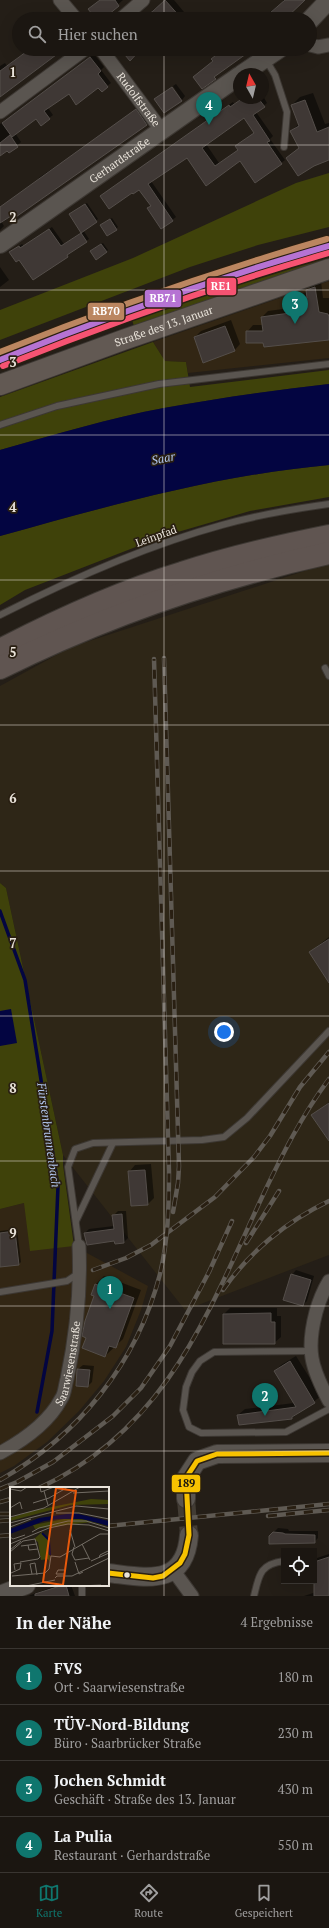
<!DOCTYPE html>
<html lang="de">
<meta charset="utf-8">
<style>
:root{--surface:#1b1611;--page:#241f1a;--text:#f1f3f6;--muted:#a09f9f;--line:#393531;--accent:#0f766e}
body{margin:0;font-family:"PT Serif",serif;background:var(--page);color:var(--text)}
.controls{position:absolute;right:12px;bottom:12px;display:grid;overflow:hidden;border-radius:0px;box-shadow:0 4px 16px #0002}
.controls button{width:36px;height:36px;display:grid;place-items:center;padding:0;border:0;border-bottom:1px solid var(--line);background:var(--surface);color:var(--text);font:20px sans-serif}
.compass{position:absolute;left:233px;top:68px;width:36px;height:36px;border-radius:50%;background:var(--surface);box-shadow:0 4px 16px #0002;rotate:352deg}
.you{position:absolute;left:224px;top:1032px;width:14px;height:14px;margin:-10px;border:3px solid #fff;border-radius:50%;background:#1a73e8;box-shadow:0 0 0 6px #1a73e833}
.badge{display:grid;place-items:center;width:26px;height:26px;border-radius:50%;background:var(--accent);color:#fff;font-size:13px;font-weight:700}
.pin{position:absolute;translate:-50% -33px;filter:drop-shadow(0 1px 2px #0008)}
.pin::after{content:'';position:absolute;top:21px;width:14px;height:12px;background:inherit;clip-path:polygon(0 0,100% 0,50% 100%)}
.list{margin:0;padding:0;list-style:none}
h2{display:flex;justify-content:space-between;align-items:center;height:52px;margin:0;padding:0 16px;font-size:17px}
h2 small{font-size:13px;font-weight:400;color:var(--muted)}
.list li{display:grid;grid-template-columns:26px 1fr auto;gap:12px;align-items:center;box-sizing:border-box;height:56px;padding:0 16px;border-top:1px solid var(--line)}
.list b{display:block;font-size:15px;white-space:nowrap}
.list p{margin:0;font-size:13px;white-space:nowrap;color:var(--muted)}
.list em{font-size:13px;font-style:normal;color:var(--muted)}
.icon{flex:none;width:22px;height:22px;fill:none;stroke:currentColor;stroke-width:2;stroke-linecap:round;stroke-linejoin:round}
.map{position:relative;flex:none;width:329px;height:1596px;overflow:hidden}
.search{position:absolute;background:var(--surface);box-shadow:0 4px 16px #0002;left:12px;right:12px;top:12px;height:44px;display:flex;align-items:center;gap:10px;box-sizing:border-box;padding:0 14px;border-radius:22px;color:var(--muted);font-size:15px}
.sheet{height:276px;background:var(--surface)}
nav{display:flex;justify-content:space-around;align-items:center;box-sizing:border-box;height:56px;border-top:1px solid var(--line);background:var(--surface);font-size:11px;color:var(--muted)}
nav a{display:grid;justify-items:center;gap:2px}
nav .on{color:var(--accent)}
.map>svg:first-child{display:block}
.built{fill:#322614}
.industrial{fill:#2e2617}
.green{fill:#3f420a}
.water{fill:#030541}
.shadow{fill:#0007;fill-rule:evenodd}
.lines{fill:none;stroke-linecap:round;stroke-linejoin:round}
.stream{stroke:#030541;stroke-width:3.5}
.building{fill:#3f3835;stroke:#544e4a;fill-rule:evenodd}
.secondary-tunnel{stroke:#423c34;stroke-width:18;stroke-dasharray:18 9;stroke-linecap:butt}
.lane-casing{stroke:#3d3833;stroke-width:8}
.street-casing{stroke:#3d3833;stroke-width:15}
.secondary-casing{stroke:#3d3833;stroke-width:20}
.primary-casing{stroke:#3d3833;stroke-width:22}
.highway-casing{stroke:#3d3833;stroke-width:24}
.lane{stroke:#5a5550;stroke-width:6}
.street{stroke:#5a5550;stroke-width:13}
.secondary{stroke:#5a5550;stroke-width:18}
.primary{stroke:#625953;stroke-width:20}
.highway{stroke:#605551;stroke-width:22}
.rail-casing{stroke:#5f5a53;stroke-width:4.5}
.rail{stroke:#291f12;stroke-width:3;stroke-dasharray:9;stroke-linecap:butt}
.bus-1-casing{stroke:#291f12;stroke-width:8}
.bus-1{stroke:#f7c200;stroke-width:5}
.rail-1-casing{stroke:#291f12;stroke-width:9}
.rail-2-casing{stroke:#291f12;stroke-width:9}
.rail-3-casing{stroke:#291f12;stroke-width:9}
.rail-1{stroke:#b673d3;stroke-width:6}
.rail-2{stroke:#f65372;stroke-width:6}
.rail-3{stroke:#bb8660;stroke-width:6}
.grid{fill:none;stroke:#e9e3da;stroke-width:1;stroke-opacity:0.55}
.bus-dot{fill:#e9e3da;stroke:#291f12;stroke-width:1.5}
.labels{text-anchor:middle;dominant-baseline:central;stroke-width:3.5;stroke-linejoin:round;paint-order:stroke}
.street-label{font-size:11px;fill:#e9e3da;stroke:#291f12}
.water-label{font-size:12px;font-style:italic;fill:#b1c6ee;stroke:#291f12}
.inset-river{fill:none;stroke:#030541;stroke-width:2}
.inset-road{fill:none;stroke:#736d65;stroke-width:1}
.view{fill:#e8590c;fill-opacity:0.15;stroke:#e8590c;stroke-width:2}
.inset-edge{fill:none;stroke:#e9e3da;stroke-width:2}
.grid-label{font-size:13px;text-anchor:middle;font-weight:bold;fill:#e9e3da;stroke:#291f12;stroke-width:3.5;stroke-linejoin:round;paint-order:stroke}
.line-badge{stroke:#291f12;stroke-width:1.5}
.badge-label{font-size:11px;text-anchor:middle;font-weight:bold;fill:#fff}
.pale-badge-label{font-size:11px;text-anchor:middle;font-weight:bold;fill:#111}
</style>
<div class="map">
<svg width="329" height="1596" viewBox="0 0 329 1596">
<rect width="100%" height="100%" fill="#241e17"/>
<g class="built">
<path d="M 329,281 L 329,358 L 188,373 L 186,362 L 165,361 L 153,342 Z"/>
<path d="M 24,1203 L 74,1246 L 148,1286 L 141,1310 L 126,1347 L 104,1381 L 79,1411 L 47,1442 L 14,1466 L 0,1473 L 0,1209 Z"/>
</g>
<path class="industrial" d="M 329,563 L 329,1255 L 185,1310 L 63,1155 L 6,888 L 0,883 L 0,686 L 71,647 Z"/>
<g class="green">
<path d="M 329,173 L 329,227 L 258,245 L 190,267 L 0,340 L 0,310 L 133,258 L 296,183 Z"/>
<path d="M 329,255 L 329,262 L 135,329 L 132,320 L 232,284 Z"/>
<path d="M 153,342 L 165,361 L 186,362 L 190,387 L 329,370 L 329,384 C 274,390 219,398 164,408 C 109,418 54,435 0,450 L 0,397 Z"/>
<path d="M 329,465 L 329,497 L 250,511 L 164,536 L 25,590 L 0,605 L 0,536 C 108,506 217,475 329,465 Z"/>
<path d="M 0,883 L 6,888 L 63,1155 L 63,1165 L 74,1246 L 30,1251 L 24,1203 L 0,1209 Z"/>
</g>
<g class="water">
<path d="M 329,384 L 329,465 C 217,475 108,506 0,536 L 0,450 C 54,435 109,418 164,408 C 219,398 274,390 329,384 Z"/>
<path d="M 11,1009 L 17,1043 L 0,1046 L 0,1011 Z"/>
</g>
<g class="shadow">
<path d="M 101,0 L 123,0 L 101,19 L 97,19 Z"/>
<path d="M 166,0 L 174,0 L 184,12 L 179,17 L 181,19 L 142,19 Z"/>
<path d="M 283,0 L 304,0 L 285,19 L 261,19 L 283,2 Z"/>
<path d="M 30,49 L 62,49 L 0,96 L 0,66 L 5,63 L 7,66 Z"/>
<path d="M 94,54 L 104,67 L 101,70 L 111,83 L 107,86 L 69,93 L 48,108 L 53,115 L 49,118 L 36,118 L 15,133 L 21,142 L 17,146 L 0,154 L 0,124 Z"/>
<path d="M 176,84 L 185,96 L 182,100 L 173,86 Z"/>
<path d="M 313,93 L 325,124 L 329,123 L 329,159 L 288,158 L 300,147 L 291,131 L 299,124 L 292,105 L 300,97 Z"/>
<path d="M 263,96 L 267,103 L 256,112 L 273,136 L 270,139 L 285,160 L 281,163 L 240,160 L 206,184 L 187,157 L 151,181 L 176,217 L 162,228 L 152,206 L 140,188 L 132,192 L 101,196 L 233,102 L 234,104 L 243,98 L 263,98 ZM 244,117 L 255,132 L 236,146 L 238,150 L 219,163 L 206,144 Z"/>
<path d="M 141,106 L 151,120 L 146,125 L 1,221 L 4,226 L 0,230 L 0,209 L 36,182 L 40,177 L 95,140 Z"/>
<path d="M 87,203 L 98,219 L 83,230 L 89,239 L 69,253 L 67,256 L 13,250 L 22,244 L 24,246 L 52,227 L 64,244 L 82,232 L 72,213 Z"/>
<path d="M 112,218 L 118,227 L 108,235 L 103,224 Z"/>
<path d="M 103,243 L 108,250 L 106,252 L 93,249 Z"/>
<path d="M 0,267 L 9,280 L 0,287 Z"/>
<path d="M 321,281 L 323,298 L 329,298 L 329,339 L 264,342 L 247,332 L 253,325 L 263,325 L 262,317 L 268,311 L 290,308 L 289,300 L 296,294 L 307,292 L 307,290 L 314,284 Z"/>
<path d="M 231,320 L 240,344 L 234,351 L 195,337 L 201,331 Z"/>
<path d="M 329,937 L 329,981 L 310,952 Z"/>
<path d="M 329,1102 L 329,1139 L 313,1115 Z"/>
<path d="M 151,1164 L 154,1198 L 148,1204 L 129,1172 L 135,1165 Z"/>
<path d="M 118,1211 L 126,1211 L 128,1238 L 124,1242 L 116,1243 L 115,1240 L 85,1233 L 89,1229 L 114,1226 L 114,1215 Z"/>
<path d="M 17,1229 L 21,1262 L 19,1264 L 0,1266 L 0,1231 Z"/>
<path d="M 296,1270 L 314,1276 L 307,1301 L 303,1305 L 292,1275 Z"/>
<path d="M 104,1276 L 141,1290 L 123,1339 L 105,1356 L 87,1337 L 96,1296 L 92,1294 L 96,1284 Z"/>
<path d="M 230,1308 L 277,1308 L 277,1316 L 281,1316 L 281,1337 L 274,1343 L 224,1314 Z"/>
<path d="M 296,1356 L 321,1396 L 292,1418 L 238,1415 L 245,1409 L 294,1403 L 275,1371 L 281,1365 Z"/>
<path d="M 83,1365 L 94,1366 L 92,1382 L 88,1386 L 77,1385 L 78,1369 Z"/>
<path d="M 278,1528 L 288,1529 L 289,1531 L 318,1531 L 318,1538 L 314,1542 L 273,1533 Z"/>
<path d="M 329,1554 L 329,1596 L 304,1596 L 316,1592 L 314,1559 Z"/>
<path d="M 58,1585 L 71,1585 L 75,1596 L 28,1596 Z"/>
</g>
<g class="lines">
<path class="stream" d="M 0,911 L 25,980 L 58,1186 L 52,1331 L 37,1412"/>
</g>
<g class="building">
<path d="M 100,0 L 115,0 L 119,6 L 103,19 L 96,19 L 88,9 Z"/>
<path d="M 165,0 L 182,19 L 142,19 L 153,11 Z"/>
<path d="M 285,0 L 305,0 L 285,19 L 263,19 Z"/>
<path d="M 30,49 L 64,49 L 0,97 L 0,71 Z"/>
<path d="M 120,49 L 141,49 L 130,61 Z"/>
<path d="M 224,49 L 253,49 L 214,77 L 216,79 L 202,89 L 193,77 L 213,61 L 211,59 Z"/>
<path d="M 90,57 L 101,71 L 98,74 L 108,87 L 102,92 L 98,88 L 76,105 L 69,94 L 44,111 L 50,119 L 41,126 L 36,119 L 12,137 L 2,123 Z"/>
<path d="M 172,87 L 182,101 L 164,113 L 154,99 Z"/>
<path d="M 243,98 L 258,98 L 265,107 L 253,115 L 270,141 L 267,142 L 282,164 L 255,183 L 240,161 L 206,186 L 187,158 L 148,184 L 173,221 L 161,229 L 147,208 L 151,206 L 139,190 L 133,194 L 132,193 L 109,209 L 100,196 L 229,105 L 230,107 ZM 244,118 L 254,133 L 235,146 L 238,150 L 215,166 L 202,148 Z"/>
<path d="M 305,100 L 317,132 L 329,127 L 329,160 L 314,166 L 298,176 L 286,158 L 299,148 L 290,131 L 299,126 L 291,105 Z"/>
<path d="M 136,109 L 147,125 L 13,219 L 11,216 L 0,223 L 0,207 Z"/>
<path d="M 10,135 L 18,147 L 9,153 L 7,151 L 0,156 L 0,143 Z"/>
<path d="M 85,204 L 97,222 L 81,233 L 69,214 Z"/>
<path d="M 110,219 L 117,230 L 107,236 L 100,225 Z"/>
<path d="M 49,229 L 61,246 L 81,233 L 87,242 L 67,255 L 68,257 L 33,280 L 19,260 L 16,262 L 9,252 L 19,246 L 20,248 Z"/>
<path d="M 101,244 L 107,252 L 96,260 L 90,251 Z"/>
<path d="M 315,287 L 319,312 L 328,314 L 329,317 L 329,340 L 264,347 L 263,343 L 246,343 L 246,331 L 263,331 L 261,317 L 290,313 L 288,300 L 307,298 L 306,290 Z"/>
<path d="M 225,326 L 235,351 L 203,363 L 194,337 Z"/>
<path d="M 329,939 L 329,983 L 309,952 Z"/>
<path d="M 329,1103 L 329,1141 L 311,1115 Z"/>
<path d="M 145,1170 L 148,1205 L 131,1206 L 128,1171 Z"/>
<path d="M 122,1214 L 124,1243 L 115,1244 L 114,1241 L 87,1245 L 84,1233 L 114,1229 L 112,1215 Z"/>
<path d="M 15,1231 L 19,1265 L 0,1267 L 0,1233 Z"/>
<path d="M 291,1274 L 311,1280 L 303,1306 L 283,1300 Z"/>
<path d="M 95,1284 L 134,1298 L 116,1348 L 109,1346 L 105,1357 L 82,1348 L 86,1338 L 82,1336 L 85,1321 L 94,1296 L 91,1295 Z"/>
<path d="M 271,1313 L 271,1322 L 275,1322 L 275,1344 L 223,1344 L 223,1314 Z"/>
<path d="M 290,1361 L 315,1403 L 292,1417 L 292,1419 L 239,1425 L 237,1415 L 296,1407 L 274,1371 Z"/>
<path d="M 77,1369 L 90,1370 L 88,1387 L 76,1386 Z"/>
<path d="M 273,1532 L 283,1533 L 285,1534 L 315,1535 L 315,1543 L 269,1544 L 269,1536 Z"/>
<path d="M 329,1557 L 329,1596 L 314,1596 L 314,1562 Z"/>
<path d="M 63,1585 L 66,1585 L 69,1596 L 35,1596 L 35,1594 Z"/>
</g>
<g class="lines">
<path class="secondary-tunnel" d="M 186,1499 L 189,1535"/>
<g class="lane-casing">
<g id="lane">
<path d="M 266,60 L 275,75 L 287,112 L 284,147"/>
<path d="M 0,425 L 57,406 L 159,384 L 329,364"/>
<path d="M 0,615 C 71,579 145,546 222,525 C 257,515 293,509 329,504"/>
<path d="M 325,668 L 329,676"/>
<path d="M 76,1221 L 113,1143"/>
<path d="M 79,1246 L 68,1167 L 75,1149 L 93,1143 L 202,1140 L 224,1137 L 247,1118 L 329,1031"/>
<path d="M 0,1292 L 67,1281 L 79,1273"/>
<path d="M 311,1351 L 214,1352 L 200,1361 L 192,1372 L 186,1387 L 183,1410 L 189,1427 L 201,1433 L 286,1432 L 329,1409"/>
<path d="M 82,1585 L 82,1596"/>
<path d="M 254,1596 C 259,1575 260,1564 284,1561"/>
</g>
</g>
<g class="street-casing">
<g id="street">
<path d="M 60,0 L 76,19"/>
<path d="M 121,19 L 143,0"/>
<path d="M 310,45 L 318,47 L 329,45"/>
<path id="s1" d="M 101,49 L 162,131"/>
<path d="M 0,112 L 85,49"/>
<path d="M 329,1281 C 323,1291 319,1301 316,1312 C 306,1350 311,1367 329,1401"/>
<path id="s2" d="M 0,1453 C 22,1441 49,1422 61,1399 C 65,1394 65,1385 67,1379 C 76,1336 81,1289 79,1246"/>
<path d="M 173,1570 L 192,1596"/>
</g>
</g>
<g class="secondary-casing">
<g id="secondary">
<path d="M 310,20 L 329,0"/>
<path d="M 242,74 L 279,49"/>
<path id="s3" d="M 0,244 L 239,76"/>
<path d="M 186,1499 L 186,1478 L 197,1461 L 217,1454 L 329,1453"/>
<path d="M 108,1573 C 145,1577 185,1588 189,1535"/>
<path d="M 0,1595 L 26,1585"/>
</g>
</g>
<g class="primary-casing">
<g id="primary">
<path id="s4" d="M 0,385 L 123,340 L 329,269"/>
</g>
</g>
<g class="highway-casing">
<g id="highway">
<path d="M 0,650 C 58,620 119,592 182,573 C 230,557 279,546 329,536"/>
<path d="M 0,668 C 105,616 215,578 329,553"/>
</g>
</g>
<use href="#lane" class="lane"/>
<use href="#street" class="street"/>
<use href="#secondary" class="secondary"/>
<use href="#primary" class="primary"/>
<use href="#highway" class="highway"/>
<g class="rail-casing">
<g id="rail">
<path d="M 164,658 L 179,1166 L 178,1183 L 173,1212"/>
<path d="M 246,1243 L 279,1191"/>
<path d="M 93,1270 L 126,1258 L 151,1245 L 215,1197 L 254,1157 L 270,1136 L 300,1087 L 329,1052"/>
<path d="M 223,1290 C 249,1252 287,1221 329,1201"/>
<path d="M 0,1480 C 79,1435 137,1363 160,1274 C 168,1241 169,1206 169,1171 L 154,659"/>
<path d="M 39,1488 C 166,1430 208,1313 263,1195 C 282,1155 302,1115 329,1079"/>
<path d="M 0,1489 L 17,1482 L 53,1462 L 113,1416 L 141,1388 L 170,1346 L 209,1272 L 232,1221"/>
<path d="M 0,1502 L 11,1499"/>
<path d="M 0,1514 L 11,1514"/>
<path d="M 268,1516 L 329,1510"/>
<path d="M 0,1521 L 11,1520"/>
<path d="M 108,1526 L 329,1504"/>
<path d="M 0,1536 L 11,1535"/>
</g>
</g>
<use href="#rail" class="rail"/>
<g class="bus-1-casing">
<path id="bus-1" d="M 108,1573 L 153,1578 L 163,1576 L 180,1563 L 185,1554 L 189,1535 L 186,1478 L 197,1461 L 217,1454 L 329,1453"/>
</g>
<use href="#bus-1" class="bus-1"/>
<g class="rail-1-casing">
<path id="rail-1" d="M 0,360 C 108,316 217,278 329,246"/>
</g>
<g class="rail-2-casing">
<path id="rail-2" d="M 3,366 C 110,323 218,285 329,253"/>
</g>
<g class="rail-3-casing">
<path id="rail-3" d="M 0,352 C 107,309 216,271 327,239"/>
</g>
<use href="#rail-1" class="rail-1"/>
<use href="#rail-2" class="rail-2"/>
<use href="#rail-3" class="rail-3"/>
</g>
<path class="grid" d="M 164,0 L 164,19M 164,49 L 164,1596M 0,145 L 329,145M 0,290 L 329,290M 0,435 L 329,435M 0,580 L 329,580M 0,725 L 329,725M 0,871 L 329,871M 0,1016 L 329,1016M 0,1161 L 329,1161M 0,1306 L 329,1306M 0,1451 L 329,1451"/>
<circle class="bus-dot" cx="127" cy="1575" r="3.5"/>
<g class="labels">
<g class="street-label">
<text stroke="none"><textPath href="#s1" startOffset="63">Rudolfstraße</textPath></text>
<text stroke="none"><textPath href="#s3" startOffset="146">Gerhardstraße</textPath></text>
<text stroke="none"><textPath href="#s4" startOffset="174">Straße des 13. Januar</textPath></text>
<text transform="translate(156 536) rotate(-20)">Leinpfad</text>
<text stroke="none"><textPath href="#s2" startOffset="119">Saarwiesenstraße</textPath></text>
</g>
<g class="water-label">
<text transform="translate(163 458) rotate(-11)">Saar</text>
<text transform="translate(49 1135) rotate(82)">Fürstenbrunnenbach</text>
</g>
</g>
<g transform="translate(10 1487)">
<rect width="99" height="99" fill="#241e17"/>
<path d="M 81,12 L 99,13 L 99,17 L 60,18 L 0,34 L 0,31 L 22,24 ZM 59,31 L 79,33 L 99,40 L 82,35 L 25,42 L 23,38 ZM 32,45 L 39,53 L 40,75 L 38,72 L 31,73 L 28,55 L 24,52 Z" fill="#3f420a"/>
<path d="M 64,26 L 99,34 L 99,39 L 72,32 L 48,32 L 34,34 L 0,47 L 0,42 L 29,31 Z" fill="#030541"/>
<path class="inset-river" d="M 32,46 L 39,53 L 40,68"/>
<path class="inset-road" d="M 30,0 L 31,5 L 44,0M 0,2 L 11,4 L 17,0M 34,4 L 38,18M 63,6 L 99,4M 23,16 L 39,11 L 58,0M 0,21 L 10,15 L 12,22M 46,26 L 69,26 L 99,32M 0,30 L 34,21 L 70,0M 0,36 L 66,19 L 99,22M 0,40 L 21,32M 60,43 L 65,60M 22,45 L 29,41 L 58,34 L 76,34 L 99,41M 0,50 L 3,52 L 15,48M 0,57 L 39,41 L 58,37 L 79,38 L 99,44M 72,57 L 80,73M 18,58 L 19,63 L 28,62M 11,59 L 27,57M 64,60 L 62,67 L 65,73 L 79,71M 0,63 L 11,54M 0,65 L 13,54 L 25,52 L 30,70 L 28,72M 89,71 L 90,68 L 98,64 L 99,66M 81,74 L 99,66M 10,75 L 28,72M 65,75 L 69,87 L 73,85M 54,83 L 48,83 L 46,87 L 54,87M 1,86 L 10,82 L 11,76 L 4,77 L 5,83M 22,87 L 20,77 L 25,76 L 27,88M 2,89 L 35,86 L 39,82 L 41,69 L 50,70 L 90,47 L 99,47M 45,91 L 47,89 L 62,89 L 99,71M 16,99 L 45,93M 69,99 L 91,98"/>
<path class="view" d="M 46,1 L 66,4 L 53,98 L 33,95 Z"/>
<rect width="99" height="99" class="inset-edge"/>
</g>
<g class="grid-label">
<text x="13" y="77">1</text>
<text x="13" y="222">2</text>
<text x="13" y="367">3</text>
<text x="13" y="512">4</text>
<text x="13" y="657">5</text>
<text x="13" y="803">6</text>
<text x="13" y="948">7</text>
<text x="13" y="1093">8</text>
<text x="13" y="1238">9</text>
</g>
<g class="line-badge">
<rect x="206" y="277" width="31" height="19" rx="4" fill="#f65372"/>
<rect x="144" y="289" width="38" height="19" rx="4" fill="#b673d3"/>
<rect x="87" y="302" width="38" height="19" rx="4" fill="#bb8660"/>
<rect x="171" y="1474" width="30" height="19" rx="4" fill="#f7c200"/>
</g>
<g class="badge-label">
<text x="221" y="290">RE1</text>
<text x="163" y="302">RB71</text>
<text x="106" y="315">RB70</text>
</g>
<g class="pale-badge-label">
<text x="186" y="1487">189</text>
</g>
</svg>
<div class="controls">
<button><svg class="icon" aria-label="locate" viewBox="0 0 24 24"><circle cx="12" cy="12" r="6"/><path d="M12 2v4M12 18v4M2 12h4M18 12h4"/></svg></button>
</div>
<svg class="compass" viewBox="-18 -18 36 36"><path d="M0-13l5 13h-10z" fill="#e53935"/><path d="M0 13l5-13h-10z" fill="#a09f9f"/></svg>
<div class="you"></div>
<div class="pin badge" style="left:110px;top:1309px">1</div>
<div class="pin badge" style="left:265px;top:1416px">2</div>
<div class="pin badge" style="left:295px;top:324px">3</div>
<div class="pin badge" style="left:209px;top:125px">4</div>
<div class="search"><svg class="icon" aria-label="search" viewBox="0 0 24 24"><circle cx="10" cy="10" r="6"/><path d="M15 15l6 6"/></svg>Hier suchen</div>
</div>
<section class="sheet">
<h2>In der Nähe<small>4 Ergebnisse</small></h2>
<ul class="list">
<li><span class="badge">1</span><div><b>FVS</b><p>Ort · Saarwiesenstraße</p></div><em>180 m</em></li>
<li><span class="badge">2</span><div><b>TÜV-Nord-Bildung</b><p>Büro · Saarbrücker Straße</p></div><em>230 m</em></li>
<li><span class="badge">3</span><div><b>Jochen Schmidt</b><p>Geschäft · Straße des 13. Januar</p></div><em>430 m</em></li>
<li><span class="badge">4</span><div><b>La Pulia</b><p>Restaurant · Gerhardstraße</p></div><em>550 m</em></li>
</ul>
</section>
<nav>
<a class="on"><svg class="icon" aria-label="map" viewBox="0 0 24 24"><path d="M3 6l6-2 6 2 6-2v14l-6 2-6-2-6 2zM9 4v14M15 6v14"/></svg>Karte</a>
<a><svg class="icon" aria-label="directions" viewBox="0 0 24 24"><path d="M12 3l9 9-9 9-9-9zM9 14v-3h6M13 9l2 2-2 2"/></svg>Route</a>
<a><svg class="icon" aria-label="saved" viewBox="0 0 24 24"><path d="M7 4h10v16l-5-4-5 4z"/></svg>Gespeichert</a>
</nav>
